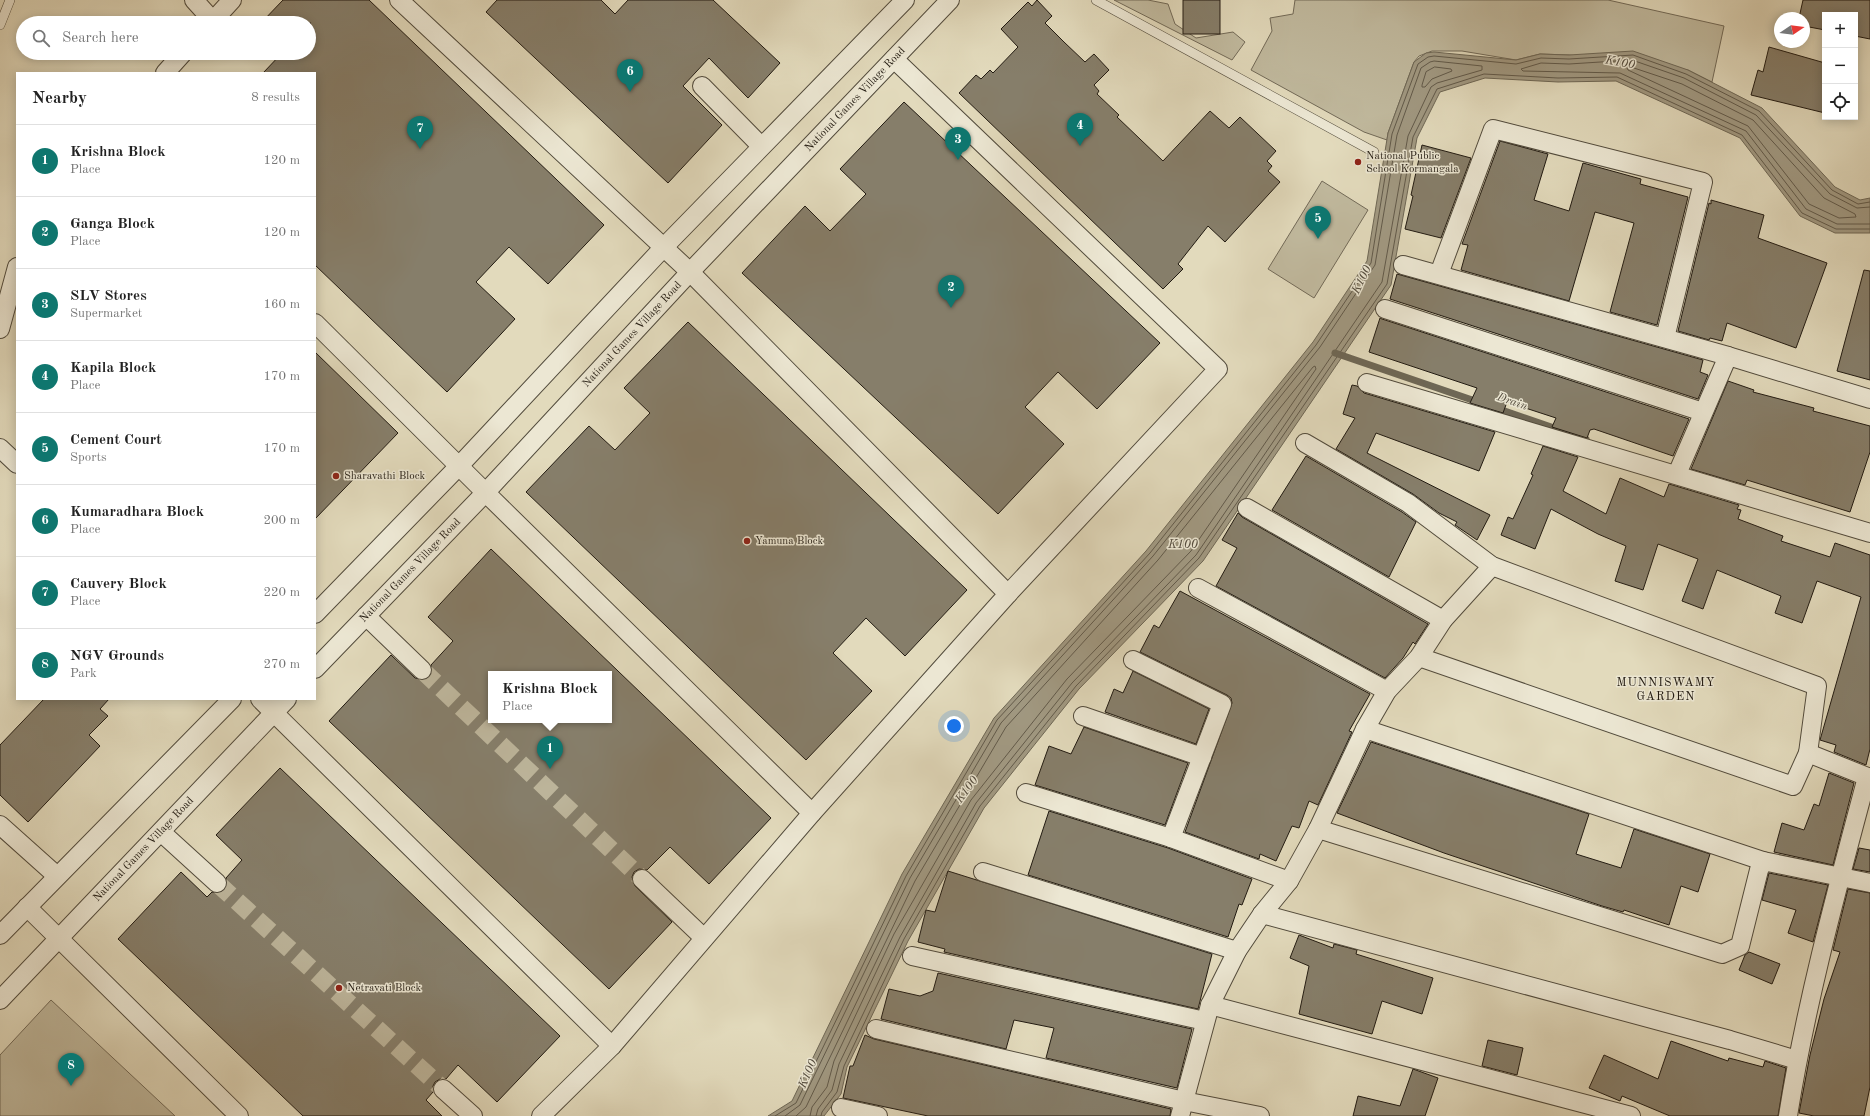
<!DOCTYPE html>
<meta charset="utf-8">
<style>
:root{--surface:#fff;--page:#f6f6f6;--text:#222;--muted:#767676;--line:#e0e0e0;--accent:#0f766e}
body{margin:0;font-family:"Old Standard TT",serif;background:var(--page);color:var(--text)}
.controls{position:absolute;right:12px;top:12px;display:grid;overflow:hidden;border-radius:0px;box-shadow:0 2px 10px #0003}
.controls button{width:36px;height:36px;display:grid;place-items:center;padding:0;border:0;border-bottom:1px solid var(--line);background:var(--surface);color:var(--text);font:20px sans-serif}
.compass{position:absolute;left:1774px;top:12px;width:36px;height:36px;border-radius:50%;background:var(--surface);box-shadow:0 2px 10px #0003;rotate:77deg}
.you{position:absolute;left:954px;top:726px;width:14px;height:14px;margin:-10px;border:3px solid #fff;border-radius:50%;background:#1a73e8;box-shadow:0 0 0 6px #1a73e833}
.badge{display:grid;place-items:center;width:26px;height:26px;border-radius:50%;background:var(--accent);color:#fff;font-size:13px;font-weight:700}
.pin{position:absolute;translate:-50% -33px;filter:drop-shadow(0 1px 2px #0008)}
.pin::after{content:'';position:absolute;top:21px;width:14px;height:12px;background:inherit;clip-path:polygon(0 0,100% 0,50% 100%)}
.popup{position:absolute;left:488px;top:671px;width:124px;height:52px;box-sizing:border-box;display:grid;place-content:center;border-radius:0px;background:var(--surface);filter:drop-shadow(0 1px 3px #0005);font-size:13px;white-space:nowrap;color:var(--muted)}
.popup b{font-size:15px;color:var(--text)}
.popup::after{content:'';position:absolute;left:50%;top:100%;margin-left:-8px;border:8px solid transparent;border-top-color:var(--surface)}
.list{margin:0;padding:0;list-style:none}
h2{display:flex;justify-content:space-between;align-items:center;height:52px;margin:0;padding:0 16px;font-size:17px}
h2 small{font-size:13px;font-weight:400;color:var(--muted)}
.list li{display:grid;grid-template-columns:26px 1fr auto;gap:12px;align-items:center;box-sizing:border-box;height:72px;padding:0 16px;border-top:1px solid var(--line)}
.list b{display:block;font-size:15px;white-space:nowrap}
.list p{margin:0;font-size:13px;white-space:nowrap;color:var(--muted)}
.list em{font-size:13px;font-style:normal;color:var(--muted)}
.icon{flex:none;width:22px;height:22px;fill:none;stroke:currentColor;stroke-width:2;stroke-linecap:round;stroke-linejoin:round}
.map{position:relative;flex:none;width:1870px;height:1116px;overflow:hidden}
.search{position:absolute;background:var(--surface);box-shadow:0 2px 10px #0003;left:16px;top:16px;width:300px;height:44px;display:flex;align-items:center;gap:10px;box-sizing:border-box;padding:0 14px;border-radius:22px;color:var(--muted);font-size:15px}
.panel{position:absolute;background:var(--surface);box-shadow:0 2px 10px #0003;left:16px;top:72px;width:300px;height:628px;border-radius:0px}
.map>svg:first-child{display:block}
.green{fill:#c1ba9f;stroke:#726a58}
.water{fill:#a19982;stroke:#6e6755}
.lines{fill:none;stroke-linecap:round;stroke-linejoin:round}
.shore{stroke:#625a4a;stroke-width:1}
.stream{stroke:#6e6755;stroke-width:7}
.building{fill:#867e6a;stroke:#221b12;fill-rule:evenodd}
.minor-tunnel{stroke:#bcb49a;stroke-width:18;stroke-dasharray:18 9;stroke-linecap:butt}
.service-casing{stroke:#524b3c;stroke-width:10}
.minor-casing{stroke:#524b3c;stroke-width:20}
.service{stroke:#ece7d3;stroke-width:9}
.minor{stroke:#ece7d3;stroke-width:18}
.poi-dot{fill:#8f2418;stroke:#ece7d3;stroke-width:1.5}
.labels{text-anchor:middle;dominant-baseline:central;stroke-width:3;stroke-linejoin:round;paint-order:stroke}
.street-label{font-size:11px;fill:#221b12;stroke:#ece7d3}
.poi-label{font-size:11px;fill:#221b12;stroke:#ece7d3;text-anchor:start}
.water-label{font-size:12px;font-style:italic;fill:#554d3f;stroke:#ece7d3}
.neighbourhood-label{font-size:12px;letter-spacing:1px;fill:#221b12;stroke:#ece7d3}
</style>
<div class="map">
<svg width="1870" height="1116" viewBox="0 0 1870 1116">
<rect width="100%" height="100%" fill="#e2dabc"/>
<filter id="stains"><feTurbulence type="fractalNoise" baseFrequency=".005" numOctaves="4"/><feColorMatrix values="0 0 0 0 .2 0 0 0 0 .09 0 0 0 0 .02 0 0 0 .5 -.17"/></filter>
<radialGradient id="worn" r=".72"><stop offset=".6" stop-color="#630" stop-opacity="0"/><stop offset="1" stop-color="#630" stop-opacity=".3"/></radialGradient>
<g class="green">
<path d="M 1114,0 L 1148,0 L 1168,4 L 1175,24 L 1196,38 L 1233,32 L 1245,42 L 1232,60 Z"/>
<path d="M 1295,0 L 1608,0 L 1724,26 L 1712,82 L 1688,70 L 1569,55 L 1540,54 L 1516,60 L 1462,51 L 1432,51 L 1419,56 L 1414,62 L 1388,133 L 1387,140 L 1364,132 L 1251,70 L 1272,31 L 1270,18 L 1293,14 Z"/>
<path d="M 1322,181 L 1368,210 L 1314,298 L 1268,269 Z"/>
<path d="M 51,1000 L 175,1116 L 0,1116 L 0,1055 Z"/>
</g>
<path class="water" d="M 1633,51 L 1688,70 L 1762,108 L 1835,187 L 1860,200 L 1870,198 L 1870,233 L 1835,233 L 1800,216 L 1740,138 L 1616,81 L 1558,82 L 1485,78 L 1440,92 L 1417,138 L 1391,285 L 1203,561 L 1079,689 L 984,808 L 908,941 L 847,1067 L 841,1094 L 824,1116 L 768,1116 L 792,1101 L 902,874 L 994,718 L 1146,551 L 1313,342 L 1367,261 L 1388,133 L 1414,62 L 1426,53 L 1434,52 L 1516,60 L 1540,54 L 1569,55 Z"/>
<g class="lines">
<g class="shore">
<path d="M 1628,66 L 1682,84 L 1753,120 L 1824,198 L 1855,214 L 1856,217 L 1839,218 L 1809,204 L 1748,126 L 1628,70 L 1627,68 Z"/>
<path d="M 1435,67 L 1451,69 L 1452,71 L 1432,79 L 1425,87 L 1422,87 L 1422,85 L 1426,72 Z"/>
<path d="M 1870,207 L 1857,208 L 1830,194 L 1756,115 L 1684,78 L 1632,60 L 1569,64 L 1541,63 L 1521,69 L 1523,71 L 1620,73 L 1746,131 L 1806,209 L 1837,224 L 1870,224"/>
<path d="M 775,1116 L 796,1103 L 906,876 L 997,720 L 1150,553 L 1316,345 L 1371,263 L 1392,134 L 1418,64 L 1428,57 L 1434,56 L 1516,64 L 1541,58 L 1569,59 L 1633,55 L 1686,74 L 1759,111 L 1832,190 L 1858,204 L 1870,202"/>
<path d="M 785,1116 L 800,1105 L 910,878 L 1001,723 L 1153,556 L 1320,347 L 1375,265 L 1397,135 L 1421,68 L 1430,62 L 1434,61 L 1482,66 L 1482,70 L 1437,83 L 1431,87 L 1408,136 L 1382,282 L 1196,555 L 1072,683 L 976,803 L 900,937 L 839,1064 L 832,1090 L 818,1109 L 816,1116"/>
<path d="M 796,1116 L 806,1107 L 915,881 L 1006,727 L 1158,560 L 1313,367 L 1315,366 L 1316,369 L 1191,551 L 1067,679 L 971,800 L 894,934 L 834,1061 L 827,1087 L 812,1107 L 810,1116"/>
<path d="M 821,1116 L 822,1112 L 837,1092 L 844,1066 L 904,939 L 980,806 L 1076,686 L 1199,558 L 1387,284 L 1413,137 L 1437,89 L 1484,74 L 1558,78 L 1617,77 L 1742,135 L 1802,213 L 1836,229 L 1870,229"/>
</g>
<g class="stream">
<path d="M 1335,353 L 1481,403"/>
<path d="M 1496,408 L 1586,439"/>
</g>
</g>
<g class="building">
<path d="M 283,0 L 369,0 L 604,225 L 548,284 L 509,247 L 476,282 L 515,319 L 447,392 L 315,265 L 315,73 L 263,73 L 282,53 L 309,53 L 309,25 L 311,23 L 261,23 Z"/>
<path d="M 497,0 L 601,0 L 615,14 L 628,0 L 713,0 L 780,63 L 748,98 L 709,58 L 683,86 L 722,125 L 668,183 L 486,12 Z"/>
<path d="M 1037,0 L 1052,16 L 1045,23 L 1064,42 L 1085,62 L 1094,54 L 1109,70 L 1094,85 L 1099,91 L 1097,94 L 1119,115 L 1117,117 L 1163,161 L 1210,111 L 1229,128 L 1240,117 L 1276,151 L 1267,161 L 1272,166 L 1268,171 L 1280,182 L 1225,242 L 1208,226 L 1178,264 L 1183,269 L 1163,289 L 959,93 L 976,75 L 981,79 L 990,70 L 993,73 L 1018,47 L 1001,29 L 1028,2 L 1032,6 Z"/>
<rect x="1183" y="0" width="37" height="34"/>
<path d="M 1803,0 L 1870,0 L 1870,39 L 1855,36 L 1855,15 L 1825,15 L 1825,30 L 1804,26 L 1804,18 L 1799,18 Z"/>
<path d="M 1769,47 L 1825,63 L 1825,113 L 1751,95 L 1758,70 L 1763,72 Z"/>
<path d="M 904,102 L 1160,343 L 1097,409 L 1058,372 L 1025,407 L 1064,444 L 998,514 L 742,273 L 805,206 L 830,231 L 866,194 L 840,169 Z"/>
<path d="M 1500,141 L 1548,154 L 1534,200 L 1569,211 L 1583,163 L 1641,179 L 1640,184 L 1688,197 L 1657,325 L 1610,312 L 1634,223 L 1595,212 L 1569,301 L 1461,270 L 1468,245 L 1462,244 Z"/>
<path d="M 1422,145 L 1471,158 L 1441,238 L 1405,229 L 1413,196 L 1411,195 Z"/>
<path d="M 1711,200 L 1764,215 L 1758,238 L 1827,263 L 1796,348 L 1727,323 L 1722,341 L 1710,338 L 1709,340 L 1678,331 L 1709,203 L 1711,204 Z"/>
<path d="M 1864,270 L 1870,271 L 1870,380 L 1837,371 Z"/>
<path d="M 1397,274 L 1703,360 L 1700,372 L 1708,375 L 1698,399 L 1390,299 Z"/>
<path d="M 1380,318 L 1382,319 L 1689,419 L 1673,456 L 1594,429 L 1590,430 L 1587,438 L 1552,427 L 1556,418 L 1507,402 L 1503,413 L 1470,403 L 1477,388 L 1369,352 Z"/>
<path d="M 688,322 L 967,590 L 905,656 L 866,618 L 833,653 L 872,691 L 806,760 L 526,492 L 589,426 L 615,450 L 650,413 L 624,388 Z"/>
<path d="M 315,352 L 398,433 L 315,519 Z"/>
<path d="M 1728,381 L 1754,390 L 1753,392 L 1814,408 L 1813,411 L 1870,426 L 1870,452 L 1850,512 L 1747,480 L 1745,485 L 1691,469 Z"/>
<path d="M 1352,385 L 1357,386 L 1364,393 L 1495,432 L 1479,471 L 1376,433 L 1367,453 L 1490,515 L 1477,540 L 1455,525 L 1457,522 L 1439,513 L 1413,494 L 1336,449 L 1355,418 L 1343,414 Z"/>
<path d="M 1543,446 L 1578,457 L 1563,491 L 1606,514 L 1620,478 L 1664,497 L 1669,484 L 1739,505 L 1737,509 L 1741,510 L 1738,519 L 1783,536 L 1781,541 L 1830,557 L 1835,543 L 1870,555 L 1870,749 L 1866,765 L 1834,752 L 1836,745 L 1820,740 L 1861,597 L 1817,581 L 1802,623 L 1775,613 L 1781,596 L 1717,570 L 1703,609 L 1682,601 L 1698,559 L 1658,544 L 1643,590 L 1615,581 L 1626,546 L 1598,534 L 1551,509 L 1535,549 L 1501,535 L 1508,517 L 1513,519 L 1533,475 L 1531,474 Z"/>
<path d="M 1306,456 L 1402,512 L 1416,522 L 1389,577 L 1272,510 Z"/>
<path d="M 1238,513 L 1242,517 L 1428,624 L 1415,644 L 1413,642 L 1403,658 L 1385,678 L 1216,586 L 1237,548 L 1222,540 Z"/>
<path d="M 491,549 L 771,818 L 709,884 L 670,847 L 647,870 L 639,869 L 634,872 L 632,877 L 635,886 L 672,922 L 609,989 L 329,721 L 391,655 L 415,678 L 425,680 L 430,677 L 432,672 L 431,665 L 453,641 L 428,617 ZM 491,674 L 609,674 L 609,720 L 491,720 Z"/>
<path d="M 1180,591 L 1370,694 L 1349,731 L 1352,732 L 1318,805 L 1309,801 L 1299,828 L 1292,826 L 1276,861 L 1260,854 L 1259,859 L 1185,832 L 1232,703 L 1231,698 L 1227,695 L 1140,652 L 1154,625 L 1159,628 Z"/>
<path d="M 1133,671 L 1209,709 L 1196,744 L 1105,712 L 1114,689 L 1123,693 Z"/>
<path d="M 44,699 L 109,699 L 100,709 L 108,716 L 89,735 L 100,746 L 28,822 L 0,795 L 0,745 Z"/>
<path d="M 1084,727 L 1188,763 L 1165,825 L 1035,785 L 1049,746 L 1071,754 Z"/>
<path d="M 1371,742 L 1589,814 L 1576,854 L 1621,868 L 1634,829 L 1710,854 L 1698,892 L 1681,886 L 1669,925 L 1624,910 L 1623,912 L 1602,906 L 1444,853 L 1337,813 Z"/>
<path d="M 280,768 L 560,1036 L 497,1102 L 458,1065 L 446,1079 L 440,1079 L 435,1082 L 433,1086 L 433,1092 L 426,1100 L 442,1116 L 303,1116 L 118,939 L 181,872 L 207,897 L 212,892 L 220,893 L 224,890 L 227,885 L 226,878 L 242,860 L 216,835 Z"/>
<path d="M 1829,773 L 1854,783 L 1833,865 L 1774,852 L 1782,823 L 1804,830 L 1814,804 L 1819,806 Z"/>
<path d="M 1049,811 L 1168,848 L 1252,879 L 1242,905 L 1239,904 L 1228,937 L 1028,875 Z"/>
<path d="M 1859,848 L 1870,850 L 1870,872 L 1853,869 Z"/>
<path d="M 948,871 L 1212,954 L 1198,1009 L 944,952 L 945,949 L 918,942 L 926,910 L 935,912 Z"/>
<path d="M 1769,873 L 1828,885 L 1813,942 L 1788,933 L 1796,910 L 1762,900 Z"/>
<path d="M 1848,889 L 1870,893 L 1870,1087 L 1864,1116 L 1814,1116 L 1799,1113 L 1810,1055 L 1824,999 L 1840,952 L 1833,950 Z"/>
<path d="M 1299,935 L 1333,948 L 1334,944 L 1357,950 L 1356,954 L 1433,978 L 1422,1014 L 1382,1001 L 1372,1034 L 1299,1014 L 1309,966 L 1290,958 Z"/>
<path d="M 1749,952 L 1780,964 L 1772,984 L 1739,970 L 1745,955 Z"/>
<path d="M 938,973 L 1192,1029 L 1177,1088 L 1046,1058 L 1054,1028 L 1014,1020 L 1006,1049 L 881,1019 L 889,989 L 920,996 L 933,991 Z"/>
<path d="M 865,1035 L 874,1039 L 1171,1109 L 1170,1116 L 928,1116 L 843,1098 L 850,1066 L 853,1066 Z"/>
<path d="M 1488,1040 L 1523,1048 L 1517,1075 L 1482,1066 Z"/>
<path d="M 1671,1041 L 1728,1061 L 1729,1058 L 1763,1067 L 1765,1061 L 1786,1068 L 1778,1116 L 1670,1116 L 1622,1096 L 1620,1101 L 1589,1088 L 1604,1055 L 1658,1079 Z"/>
<path d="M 1413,1069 L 1438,1078 L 1425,1116 L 1353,1116 L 1358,1096 L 1400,1106 Z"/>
</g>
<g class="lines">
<g class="minor-tunnel">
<path d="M 422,670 L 642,879"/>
<path d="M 217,883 L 443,1089"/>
</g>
<g class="service-casing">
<g id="service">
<path d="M 1096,0 L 1374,152"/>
<path d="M 0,25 L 10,0"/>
</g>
</g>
<g class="minor-casing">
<g id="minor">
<path d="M 194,0 L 213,21"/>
<path d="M 399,0 L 690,272 L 1008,594 L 812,813 L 612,1046 L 541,1116"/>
<path d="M 211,23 L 232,0"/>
<path d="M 894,59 L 1218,369 L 1008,594"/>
<path d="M 165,73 L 183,53"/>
<path d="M 702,86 L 761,146"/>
<path d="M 1403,265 L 1728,356"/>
<path d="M 1439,274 L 1493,129 L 1703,182 L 1665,338"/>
<path d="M 1385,309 L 1703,412"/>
<path d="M 315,323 L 490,497 L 812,813"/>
<path d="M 0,329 L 17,267"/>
<path d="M 1367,383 L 1870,533"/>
<path d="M 1305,443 L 1408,503 L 1492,566 L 1817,686 L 1808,753 L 1870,778"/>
<path d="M 0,448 L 17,464"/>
<path d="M 1677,474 L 1728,356 L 1870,399"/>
<path d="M 1247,508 L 1443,620"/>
<path d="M 1198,588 L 1387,691"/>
<path d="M 315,614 L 459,466 L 663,248 L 905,0"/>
<path d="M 366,616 L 422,670"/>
<path d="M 1419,657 L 1793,786 L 1808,753"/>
<path d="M 1133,660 L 1222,704 L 1171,838"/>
<path id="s1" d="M 315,669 L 486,492 L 690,272 L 950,0"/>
<path d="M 260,699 L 612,1046"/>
<path d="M 1083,716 L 1202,757"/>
<path d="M 1365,729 L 1763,861 L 1870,883"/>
<path d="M 1026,793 L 1171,838 L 1289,881"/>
<path d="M 0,825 L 57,876"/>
<path d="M 1318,829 L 1722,954 L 1740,946 L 1759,870 L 1763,861"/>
<path d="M 161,832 L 217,883"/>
<path d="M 983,872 L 1237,951"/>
<path d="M 642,879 L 704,938"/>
<path d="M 27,907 L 239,1116"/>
<path d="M 1262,914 L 1730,1040 L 1797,1060"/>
<path d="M 0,935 L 232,699"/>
<path d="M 912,956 L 1205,1021"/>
<path id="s2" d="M 0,1000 L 287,699"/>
<path d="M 1210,1005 L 1631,1116"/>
<path d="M 876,1029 L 1184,1101 L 1260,1116"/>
<path d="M 443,1089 L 473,1116"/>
<path d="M 841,1108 L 878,1116"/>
<path d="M 1180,1116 L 1210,1005 L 1237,951 L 1262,914 L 1289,881 L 1318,829 L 1365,729 L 1387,691 L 1419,657 L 1443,620 L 1492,566"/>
<path d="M 1788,1116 C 1806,1002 1837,889 1867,777"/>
</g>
</g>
<use href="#service" class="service"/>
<use href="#minor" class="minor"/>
</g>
<g class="poi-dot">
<circle cx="1358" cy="162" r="4"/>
<circle cx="336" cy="476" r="4"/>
<circle cx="747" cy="541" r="4"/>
<circle cx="339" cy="988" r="4"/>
</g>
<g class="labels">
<g class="street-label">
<text stroke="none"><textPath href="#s1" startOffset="785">National Games Village Road</textPath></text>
<text stroke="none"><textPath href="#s1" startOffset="461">National Games Village Road</textPath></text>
<text stroke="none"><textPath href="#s1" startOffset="137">National Games Village Road</textPath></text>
<text stroke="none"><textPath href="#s2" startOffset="208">National Games Village Road</textPath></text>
</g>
<g class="poi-label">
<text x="1366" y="156">National Public<tspan x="1366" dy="13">School Kormangala</tspan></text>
<text x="344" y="476">Sharavathi Block</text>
<text x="755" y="541">Yamuna Block</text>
<text x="347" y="988">Netravati Block</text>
</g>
<g class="water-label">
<text transform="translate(1620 63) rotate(10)">K100</text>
<text transform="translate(1362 280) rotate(-64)">K100</text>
<text transform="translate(1512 402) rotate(19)">Drain</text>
<text x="1183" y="545">K100</text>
<text transform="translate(967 790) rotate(-54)">K100</text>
<text transform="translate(808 1074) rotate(-67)">K100</text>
</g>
<g class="neighbourhood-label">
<text x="1666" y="683">MUNNISWAMY<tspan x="1666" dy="14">GARDEN</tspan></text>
</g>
</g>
<rect width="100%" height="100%" filter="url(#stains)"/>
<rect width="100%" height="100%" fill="url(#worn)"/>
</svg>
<div class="controls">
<button>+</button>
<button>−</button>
<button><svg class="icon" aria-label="locate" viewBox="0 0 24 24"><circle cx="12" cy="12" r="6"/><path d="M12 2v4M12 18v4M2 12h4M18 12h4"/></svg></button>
</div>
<svg class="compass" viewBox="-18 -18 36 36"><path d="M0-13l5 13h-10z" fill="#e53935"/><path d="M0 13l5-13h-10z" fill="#767676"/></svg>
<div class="you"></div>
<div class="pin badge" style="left:550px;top:769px">1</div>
<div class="popup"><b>Krishna Block</b>Place</div>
<div class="pin badge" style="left:951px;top:308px">2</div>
<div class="pin badge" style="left:958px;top:160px">3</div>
<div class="pin badge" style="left:1080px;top:146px">4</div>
<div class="pin badge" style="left:1318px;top:239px">5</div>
<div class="pin badge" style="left:630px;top:92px">6</div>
<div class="pin badge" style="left:420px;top:149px">7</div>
<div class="pin badge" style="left:71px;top:1086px">8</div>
<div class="search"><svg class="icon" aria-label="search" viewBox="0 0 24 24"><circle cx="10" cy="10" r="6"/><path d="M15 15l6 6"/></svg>Search here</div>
<section class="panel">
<h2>Nearby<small>8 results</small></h2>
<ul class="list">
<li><span class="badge">1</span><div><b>Krishna Block</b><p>Place</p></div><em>120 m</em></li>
<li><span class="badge">2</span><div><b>Ganga Block</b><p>Place</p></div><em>120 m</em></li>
<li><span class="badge">3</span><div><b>SLV Stores</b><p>Supermarket</p></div><em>160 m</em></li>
<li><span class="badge">4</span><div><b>Kapila Block</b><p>Place</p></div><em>170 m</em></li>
<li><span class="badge">5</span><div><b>Cement Court</b><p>Sports</p></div><em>170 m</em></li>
<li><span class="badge">6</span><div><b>Kumaradhara Block</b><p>Place</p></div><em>200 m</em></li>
<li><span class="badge">7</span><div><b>Cauvery Block</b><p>Place</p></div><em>220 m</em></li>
<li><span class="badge">8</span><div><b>NGV Grounds</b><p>Park</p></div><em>270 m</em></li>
</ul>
</section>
</div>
